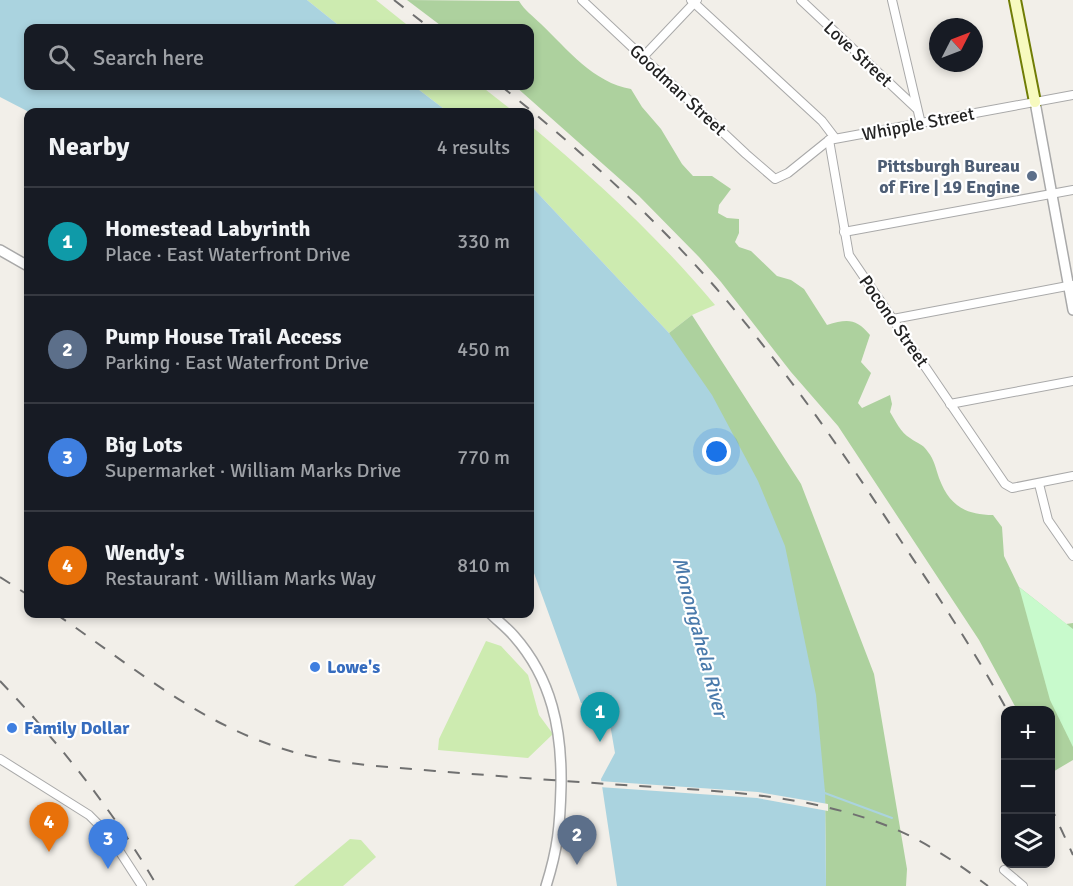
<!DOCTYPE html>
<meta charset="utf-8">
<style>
:root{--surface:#171b24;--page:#20242c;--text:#f1f3f6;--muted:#9ea1a6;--line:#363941;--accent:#1a73e8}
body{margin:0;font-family:Signika,sans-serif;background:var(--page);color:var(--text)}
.controls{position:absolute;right:18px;bottom:18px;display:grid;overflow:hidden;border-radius:12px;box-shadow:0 3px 9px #0003}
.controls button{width:54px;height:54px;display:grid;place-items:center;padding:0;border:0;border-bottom:2px solid var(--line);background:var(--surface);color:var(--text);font:30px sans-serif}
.compass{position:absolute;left:929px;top:18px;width:54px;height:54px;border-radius:50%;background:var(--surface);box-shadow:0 3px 9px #0003;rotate:48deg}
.you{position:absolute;left:717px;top:452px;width:21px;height:21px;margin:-15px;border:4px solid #fff;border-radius:50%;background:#1a73e8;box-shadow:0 0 0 9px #1a73e833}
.badge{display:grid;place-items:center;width:39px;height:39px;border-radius:50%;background:var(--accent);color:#fff;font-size:20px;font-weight:700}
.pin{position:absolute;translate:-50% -50px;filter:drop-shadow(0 2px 3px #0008)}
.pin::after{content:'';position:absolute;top:32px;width:21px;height:18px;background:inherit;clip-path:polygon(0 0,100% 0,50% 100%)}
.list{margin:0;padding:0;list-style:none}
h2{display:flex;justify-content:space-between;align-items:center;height:78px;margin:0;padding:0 24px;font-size:26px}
h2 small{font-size:20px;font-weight:400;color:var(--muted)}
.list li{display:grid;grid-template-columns:39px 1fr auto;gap:18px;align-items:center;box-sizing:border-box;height:108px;padding:0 24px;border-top:2px solid var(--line)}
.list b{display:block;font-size:22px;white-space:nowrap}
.list p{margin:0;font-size:20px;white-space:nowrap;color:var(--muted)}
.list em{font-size:20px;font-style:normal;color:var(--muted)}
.icon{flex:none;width:33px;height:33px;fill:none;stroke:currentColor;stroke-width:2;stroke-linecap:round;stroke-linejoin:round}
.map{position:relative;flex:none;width:1073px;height:886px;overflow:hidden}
.search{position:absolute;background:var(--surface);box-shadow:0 3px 9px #0003;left:24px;top:24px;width:510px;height:66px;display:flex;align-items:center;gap:15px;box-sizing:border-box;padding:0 21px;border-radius:12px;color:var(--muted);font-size:22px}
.panel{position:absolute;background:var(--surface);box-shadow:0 3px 9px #0003;left:24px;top:108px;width:510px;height:510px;border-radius:12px}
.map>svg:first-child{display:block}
.grass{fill:#cdebb0}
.forest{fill:#add19e}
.park{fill:#c8facc}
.water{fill:#aad3df}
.pier{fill:#f2efe9}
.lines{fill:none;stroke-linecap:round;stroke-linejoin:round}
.stream{stroke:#aad3df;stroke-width:2}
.minor-casing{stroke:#a9a9a9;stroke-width:10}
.tertiary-casing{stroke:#a9a9a9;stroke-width:12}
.secondary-casing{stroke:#707d05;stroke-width:14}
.minor{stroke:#fff;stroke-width:8}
.tertiary{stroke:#fff;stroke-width:9}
.secondary{stroke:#f7fabf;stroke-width:10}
.rail{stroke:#707070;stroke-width:2;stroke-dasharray:12 12;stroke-linecap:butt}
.service-dot{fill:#5c6f8a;stroke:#fff;stroke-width:2}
.shop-dot{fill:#3f7fe0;stroke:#fff;stroke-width:2}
.labels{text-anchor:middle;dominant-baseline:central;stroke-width:4.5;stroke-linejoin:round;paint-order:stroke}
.street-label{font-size:18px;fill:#222;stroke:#fff}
.service-label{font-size:18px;font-weight:bold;fill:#4e5e75;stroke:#fff;text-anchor:end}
.shop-label{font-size:18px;font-weight:bold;fill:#366cbe;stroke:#fff;text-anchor:start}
.water-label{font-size:20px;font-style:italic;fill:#4a7aab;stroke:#fff}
</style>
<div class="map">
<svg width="1073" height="886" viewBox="0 0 1073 886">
<rect width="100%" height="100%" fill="#f2efe9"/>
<g class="grass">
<path d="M 307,0 L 376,0 L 411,28 L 342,28 Z"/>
<path d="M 414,86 L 481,86 L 514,112 L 448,112 Z"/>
<path d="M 530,125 C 596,180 660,239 715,305 L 692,315 L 669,333 L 530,185 Z"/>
<path d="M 486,641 L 501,646 L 528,675 L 539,715 L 553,734 L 528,758 L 438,750 L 439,739 Z"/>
<path d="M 350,839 L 361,840 L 376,857 L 343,886 L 294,886 Z"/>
</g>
<g class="forest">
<path d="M 407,0 L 519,1 C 525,11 533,16 541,24 C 567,49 594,83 631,89 L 642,107 L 661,129 L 682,164 L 693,176 L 712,176 L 731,189 L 719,205 L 718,213 L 727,218 L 739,219 L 739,233 L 735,242 L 739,247 L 751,251 L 777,276 L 791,280 L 804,289 L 827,325 C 847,319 856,318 870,335 L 861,362 L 871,373 L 858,403 L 862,408 L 890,395 L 892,404 L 890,412 C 895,420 901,433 910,438 C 918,444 922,443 928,452 C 934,459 936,469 939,478 C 949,505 965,515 993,515 L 1002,527 L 1004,556 L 1019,587 L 1066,624 L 1073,623 L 1073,760 L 1051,773 L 1050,710 L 1017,710 L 979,640 L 838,426 L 791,372 L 721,282 L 699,257 L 639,196 L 515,86 L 530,86 L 530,28 L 444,28 Z"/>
<path d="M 692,315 L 801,484 L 874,674 L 907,869 L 906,886 L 826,886 L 825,792 L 669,333 Z"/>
</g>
<path class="park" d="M 1019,587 L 1073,629 L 1073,747 L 1050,700 Z"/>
<g class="water">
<path d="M 0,0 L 307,0 L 342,28 L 28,28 L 28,86 L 414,86 L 448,112 L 29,112 L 0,97 Z"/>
<path d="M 530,185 L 669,333 L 712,395 L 758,481 L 785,546 L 816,695 L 825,792 L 826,886 L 617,886 L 601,779 L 615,753 L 606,701 L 581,703 L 530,562 Z"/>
</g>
<path class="pier" d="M 599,781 L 758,792 L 828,804 L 828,811 L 757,798 L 599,787 Z"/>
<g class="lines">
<path class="stream" d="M 822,792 L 892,818"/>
<g class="minor-casing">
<g id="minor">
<path d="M 582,0 L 746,154 L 775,179 L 788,173 L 829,140 L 1073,95"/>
<path d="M 691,0 L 822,121 L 835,138"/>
<path d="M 801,0 L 916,108"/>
<path d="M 892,0 L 921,124"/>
<path d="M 643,57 L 697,0"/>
<path d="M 829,140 L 849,255 L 1005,484 L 1012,488 L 1073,476"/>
<path d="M 844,232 L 1073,190"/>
<path d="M 893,319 L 1073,285"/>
<path d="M 950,404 L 1073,381"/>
<path d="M 1039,484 L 1048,520 L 1073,556"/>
<path d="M 0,759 L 89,815 L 109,835 L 142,886"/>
<path d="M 1004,870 L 1023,886"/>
</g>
</g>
<g class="tertiary-casing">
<g id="tertiary">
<path d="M 1035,102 L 1073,310"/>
<path d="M 0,250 L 28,266"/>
<path d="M 491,614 C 498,621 507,628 514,636 C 552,679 562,730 561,786 C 560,826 558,848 546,886"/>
</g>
</g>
<g class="secondary-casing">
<path id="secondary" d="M 1015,0 L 1035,102"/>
</g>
<use href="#minor" class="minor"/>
<use href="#tertiary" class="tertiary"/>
<use href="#secondary" class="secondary"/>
<g class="rail">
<path d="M 394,0 L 430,28"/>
<path d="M 501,86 C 578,148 651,214 716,288 C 784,367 844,453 901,541 C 938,596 975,652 1007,710"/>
<path d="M 0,577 L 28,595"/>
<path d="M 56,614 C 135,668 206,730 301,754 C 345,765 390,767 435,771 C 498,776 561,781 624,785 C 714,791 806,793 890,827 C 923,840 959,864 988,886"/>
<path d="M 0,681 C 59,743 114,811 157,886"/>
<path d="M 1050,805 L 1073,855"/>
</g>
</g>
<circle class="service-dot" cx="1032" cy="176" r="6"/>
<g class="shop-dot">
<circle cx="315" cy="667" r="6"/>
<circle cx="12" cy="728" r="6"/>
</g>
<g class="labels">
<g class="street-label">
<text transform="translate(858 54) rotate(43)">Love Street</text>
<text transform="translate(678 90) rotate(43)">Goodman Street</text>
<text transform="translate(918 124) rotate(-11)">Whipple Street</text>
<text transform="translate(894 321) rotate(55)">Pocono Street</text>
</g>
<g class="service-label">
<text x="1020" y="166">Pittsburgh Bureau<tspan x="1020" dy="21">of Fire | 19 Engine</tspan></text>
</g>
<g class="shop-label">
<text x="327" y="667">Lowe's</text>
<text x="24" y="728">Family Dollar</text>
</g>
<g class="water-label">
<text transform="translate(700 637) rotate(75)">Monongahela River</text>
</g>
</g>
</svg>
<div class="controls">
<button>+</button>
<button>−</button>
<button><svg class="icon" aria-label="layers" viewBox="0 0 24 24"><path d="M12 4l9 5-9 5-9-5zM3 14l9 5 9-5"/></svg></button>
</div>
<svg class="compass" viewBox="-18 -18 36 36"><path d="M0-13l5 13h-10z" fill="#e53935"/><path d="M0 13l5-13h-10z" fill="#9ea1a6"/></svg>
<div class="you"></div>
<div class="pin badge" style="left:600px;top:742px;background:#0f9aa8">1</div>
<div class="pin badge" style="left:577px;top:865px;background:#5c6f8a">2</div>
<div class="pin badge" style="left:108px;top:869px;background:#3f7fe0">3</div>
<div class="pin badge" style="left:49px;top:852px;background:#e8710a">4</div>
<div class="search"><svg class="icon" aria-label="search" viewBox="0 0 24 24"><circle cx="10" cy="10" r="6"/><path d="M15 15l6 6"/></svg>Search here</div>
<section class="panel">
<h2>Nearby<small>4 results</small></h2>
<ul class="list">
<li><span class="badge" style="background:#0f9aa8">1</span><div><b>Homestead Labyrinth</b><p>Place · East Waterfront Drive</p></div><em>330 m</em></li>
<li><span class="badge" style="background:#5c6f8a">2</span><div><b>Pump House Trail Access</b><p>Parking · East Waterfront Drive</p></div><em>450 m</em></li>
<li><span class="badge" style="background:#3f7fe0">3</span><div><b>Big Lots</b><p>Supermarket · William Marks Drive</p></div><em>770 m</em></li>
<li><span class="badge" style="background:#e8710a">4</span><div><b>Wendy's</b><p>Restaurant · William Marks Way</p></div><em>810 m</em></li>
</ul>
</section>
</div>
